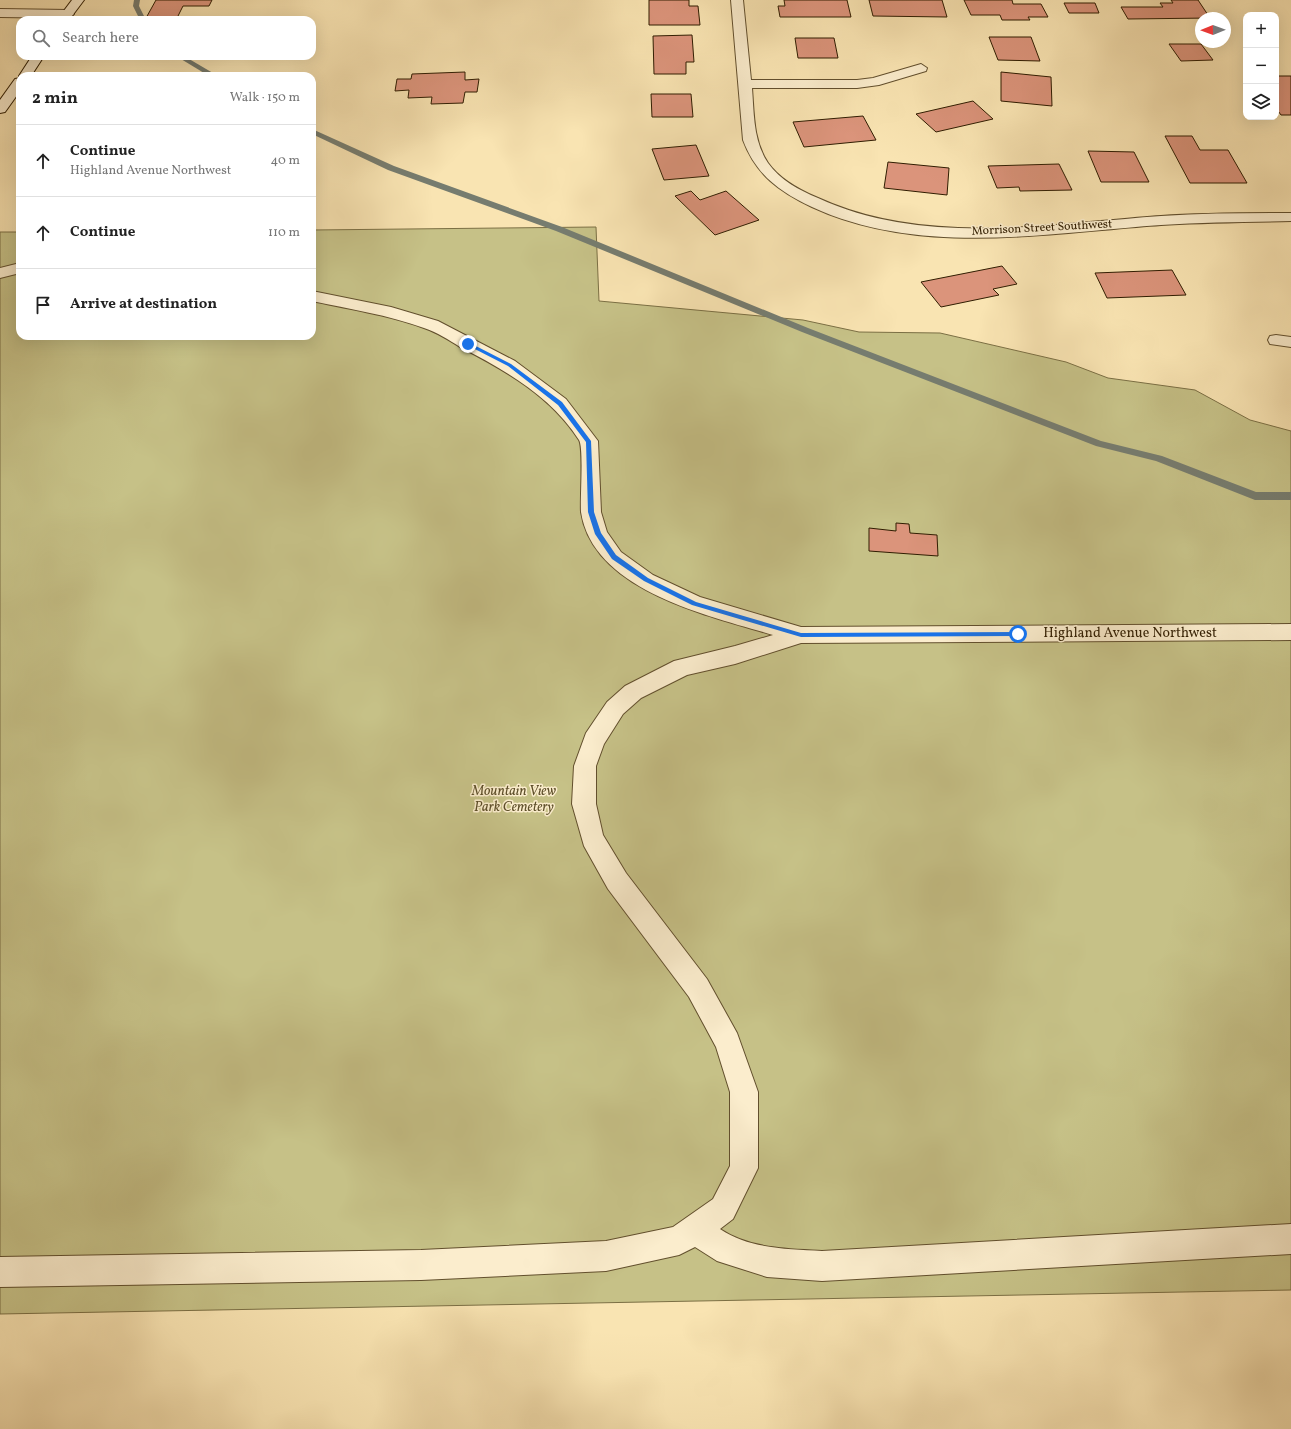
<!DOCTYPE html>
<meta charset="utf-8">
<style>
:root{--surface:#fff;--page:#f6f6f6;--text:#222;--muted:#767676;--line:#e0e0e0}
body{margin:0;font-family:Vollkorn,serif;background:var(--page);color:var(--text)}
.controls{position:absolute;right:12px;top:12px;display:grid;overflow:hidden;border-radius:8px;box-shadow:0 4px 16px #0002}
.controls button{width:36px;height:36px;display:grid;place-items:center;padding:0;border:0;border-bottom:1px solid var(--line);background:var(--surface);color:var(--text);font:20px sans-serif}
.compass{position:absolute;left:1195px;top:12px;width:36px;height:36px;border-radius:50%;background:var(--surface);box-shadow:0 4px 16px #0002;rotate:269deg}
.stop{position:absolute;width:12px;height:12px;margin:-9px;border:3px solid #1a73e8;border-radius:50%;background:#fff}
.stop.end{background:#1a73e8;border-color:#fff;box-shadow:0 1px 4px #0008}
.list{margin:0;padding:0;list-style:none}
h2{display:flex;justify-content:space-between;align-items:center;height:52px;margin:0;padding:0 16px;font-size:17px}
h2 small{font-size:13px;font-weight:400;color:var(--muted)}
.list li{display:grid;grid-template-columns:26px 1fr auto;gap:12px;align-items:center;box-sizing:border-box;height:72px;padding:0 16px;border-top:1px solid var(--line)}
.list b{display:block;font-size:15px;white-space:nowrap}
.list p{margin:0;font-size:13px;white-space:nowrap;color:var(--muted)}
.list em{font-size:13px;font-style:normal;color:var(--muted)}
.icon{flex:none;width:22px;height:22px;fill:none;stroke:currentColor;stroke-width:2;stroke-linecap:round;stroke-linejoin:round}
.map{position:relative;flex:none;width:1291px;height:1429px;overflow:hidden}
.search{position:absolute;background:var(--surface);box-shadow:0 4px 16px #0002;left:16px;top:16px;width:300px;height:44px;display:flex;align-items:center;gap:10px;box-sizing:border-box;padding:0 14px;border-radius:12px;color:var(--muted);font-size:15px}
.panel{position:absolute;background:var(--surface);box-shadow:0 4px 16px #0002;left:16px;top:72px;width:300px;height:268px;border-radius:12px}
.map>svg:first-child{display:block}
.green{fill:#c6c187;stroke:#7b6f44}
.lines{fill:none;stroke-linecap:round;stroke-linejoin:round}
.stream{fill:#767c6f;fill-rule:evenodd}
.building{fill:#db947b;stroke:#301d01}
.lane-casing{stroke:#624f2d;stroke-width:2}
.street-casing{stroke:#624f2d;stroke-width:2}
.secondary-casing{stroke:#301d01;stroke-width:2}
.lane{fill:#fbedcd;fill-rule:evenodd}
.street{fill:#fbedcd;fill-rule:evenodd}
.secondary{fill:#fbedcd;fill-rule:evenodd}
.route{fill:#1a73e8}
.labels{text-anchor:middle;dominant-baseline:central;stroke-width:3;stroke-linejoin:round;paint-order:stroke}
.far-street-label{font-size:12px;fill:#301d01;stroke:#fbedcd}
.street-label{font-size:14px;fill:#301d01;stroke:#fbedcd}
.park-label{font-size:14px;font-style:italic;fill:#5d4e29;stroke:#fbedcd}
</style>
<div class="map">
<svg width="1291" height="1429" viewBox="0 0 1291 1429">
<rect width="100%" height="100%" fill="#f9e4b2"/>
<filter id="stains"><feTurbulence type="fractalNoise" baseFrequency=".005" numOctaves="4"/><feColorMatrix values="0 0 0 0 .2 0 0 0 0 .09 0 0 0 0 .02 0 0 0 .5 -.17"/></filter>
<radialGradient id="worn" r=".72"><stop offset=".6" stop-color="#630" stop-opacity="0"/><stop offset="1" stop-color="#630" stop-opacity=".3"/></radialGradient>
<path class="green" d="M 596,227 L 599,301 L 803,320 L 859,332 L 940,333 L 1066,362 L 1108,378 L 1195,390 L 1250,420 L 1291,431 L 1291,1290 L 0,1314 L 0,232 L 20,232 L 20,336 L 312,336 L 312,230 Z"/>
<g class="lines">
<g class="stream">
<path d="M 134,0 L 140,0 L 139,6 L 146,20 L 140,20 L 133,6 Z"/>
<path d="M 176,56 L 184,56 L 218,76 L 209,76 Z"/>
<path d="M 312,129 L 394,166 L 562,227 L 808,328 L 1101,441 L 1162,456 L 1256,492 L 1291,492 L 1291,500 L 1255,500 L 1156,461 L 1096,446 L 802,332 L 556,231 L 388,170 L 312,134 Z"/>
</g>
</g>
<g class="building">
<path d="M 156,0 L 212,0 L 209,6 L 183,6 L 177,18 L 146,18 Z"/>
<path d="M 649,0 L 689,0 L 689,6 L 698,6 L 700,25 L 649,25 Z"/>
<path d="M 784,0 L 847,0 L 851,17 L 780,17 L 778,6 L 785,6 Z"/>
<path d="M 869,0 L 942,0 L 947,17 L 873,16 Z"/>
<path d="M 964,0 L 1012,0 L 1013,4 L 1041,4 L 1048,17 L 1028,17 L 1030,20 L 1002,20 L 1000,15 L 971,15 Z"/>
<path d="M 1171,0 L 1198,0 L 1210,18 L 1128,19 L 1121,7 L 1163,7 L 1160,3 L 1173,3 Z"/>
<path d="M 1064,3 L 1095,3 L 1099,13 L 1069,13 Z"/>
<path d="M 692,35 L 694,62 L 686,62 L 686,74 L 654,74 L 653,36 Z"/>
<path d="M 989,37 L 1031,37 L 1040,61 L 998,60 Z"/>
<path d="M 795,38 L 834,38 L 838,58 L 798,58 Z"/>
<path d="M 1169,44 L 1201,44 L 1213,60 L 1181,61 Z"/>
<path d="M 465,72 L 465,80 L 479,79 L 477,92 L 465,92 L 463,103 L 431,104 L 432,97 L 408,98 L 409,90 L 395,91 L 397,79 L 411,79 L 412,74 Z"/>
<path d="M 1001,72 L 1051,77 L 1052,106 L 1001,101 Z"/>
<path d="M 1276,76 L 1291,76 L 1291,115 L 1281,115 L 1276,108 Z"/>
<path d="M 651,94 L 691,94 L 693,117 L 652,117 Z"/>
<path d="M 973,101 L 993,119 L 936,132 L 916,114 Z"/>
<path d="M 863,116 L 876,140 L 804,147 L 793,122 Z"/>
<path d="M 1165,136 L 1192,136 L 1200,150 L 1228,150 L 1247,183 L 1190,183 Z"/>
<path d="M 696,145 L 709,176 L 664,180 L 652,149 Z"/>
<path d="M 1088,151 L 1134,152 L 1149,182 L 1101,182 Z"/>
<path d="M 888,162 L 949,168 L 947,195 L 884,188 Z"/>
<path d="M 1059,164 L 1072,190 L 1020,191 L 1019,187 L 997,188 L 988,166 Z"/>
<path d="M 691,191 L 700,200 L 726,191 L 759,220 L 715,235 L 675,196 Z"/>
<path d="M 1002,266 L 1017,284 L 993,289 L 999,295 L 941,307 L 921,282 Z"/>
<path d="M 1172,270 L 1186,295 L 1107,298 L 1095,273 Z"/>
<path d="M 896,523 L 909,524 L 910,533 L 937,535 L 938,556 L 869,551 L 869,528 L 896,531 Z"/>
</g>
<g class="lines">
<g class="lane-casing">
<g id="lane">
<path d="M 0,9 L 68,10 L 74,14 L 68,18 L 0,17 Z"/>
<path d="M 20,263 L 20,273 L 0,278 L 0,268 Z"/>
<path d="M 312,291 L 391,307 L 438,321 L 515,361 L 566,399 L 598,441 L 601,512 L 607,532 L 621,552 L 653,575 L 700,597 L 801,627 L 1291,624 L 1291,640 L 801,643 L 735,664 L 687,675 L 641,698 L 623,714 L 604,744 L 596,766 L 596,804 L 603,835 L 626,873 L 707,979 L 737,1033 L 758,1092 L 758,1168 L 733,1219 L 720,1229 C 750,1249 787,1249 822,1251 L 1291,1224 L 1291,1254 L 822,1281 L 767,1277 L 717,1261 L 695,1247 L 679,1255 L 606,1271 L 421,1280 L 0,1287 L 0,1257 L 421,1250 L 606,1241 L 673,1227 L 713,1199 L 730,1166 L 730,1092 L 716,1047 L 689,997 L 608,889 L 584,846 L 572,804 L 574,766 L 586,733 L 607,702 L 625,686 L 674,661 L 735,646 L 773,635 C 710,616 593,591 581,512 C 580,498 584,448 579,440 C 551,396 505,370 460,347 C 449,340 437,332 424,328 C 388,315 350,309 312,301 Z"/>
</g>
</g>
<g class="street-casing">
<g id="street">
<path d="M 731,0 L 743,0 L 751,80 L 857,80 L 873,78 L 921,64 L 927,68 L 926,71 L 879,85 L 857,88 L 752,88 C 754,113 753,141 768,163 C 780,180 799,190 818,198 C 924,247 1048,224 1161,216 C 1204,213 1248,213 1291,213 L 1291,221 C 1248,222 1204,222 1161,225 C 1047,233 920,257 812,207 C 780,192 756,175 743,140 Z"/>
<path d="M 1276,335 L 1291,337 L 1291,347 L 1270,344 L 1268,340 L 1270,336 Z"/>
</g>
</g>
<g class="secondary-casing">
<g id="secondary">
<path d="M 72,0 L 84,0 L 69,20 L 57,20 Z"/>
<path d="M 32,56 L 44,56 L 31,76 L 20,76 L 20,78 L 19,76 Z"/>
<path d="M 20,78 L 20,91 L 5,112 L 0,113 L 0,100 L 15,79 Z"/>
</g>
</g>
<use href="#lane" class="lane"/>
<use href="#street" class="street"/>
<use href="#secondary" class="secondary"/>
</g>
<path class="route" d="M 467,343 L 470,343 L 511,364 L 562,402 L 591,441 L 594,512 L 601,533 L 616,555 L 648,578 L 696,602 L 801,633 L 1018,632 L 1021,634 L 1020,636 L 801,637 L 692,605 L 644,581 L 612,559 L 595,534 L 588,512 L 586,442 L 558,405 L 508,366 L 467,345 Z"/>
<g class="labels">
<g class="far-street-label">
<text transform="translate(1042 228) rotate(-3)">Morrison Street Southwest</text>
</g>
<g class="street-label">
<text x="1130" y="633">Highland Avenue Northwest</text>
</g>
<g class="park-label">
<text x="514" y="791">Mountain View<tspan x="514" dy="16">Park Cemetery</tspan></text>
</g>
</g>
<rect width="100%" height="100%" filter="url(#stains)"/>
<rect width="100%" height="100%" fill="url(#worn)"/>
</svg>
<div class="controls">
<button>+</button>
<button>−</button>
<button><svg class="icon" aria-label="layers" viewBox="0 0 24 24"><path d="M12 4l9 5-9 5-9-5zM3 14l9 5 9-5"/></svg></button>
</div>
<svg class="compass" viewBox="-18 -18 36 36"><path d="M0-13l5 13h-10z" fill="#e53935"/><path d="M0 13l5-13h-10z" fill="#767676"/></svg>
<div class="stop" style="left:1018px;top:634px"></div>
<div class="stop end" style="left:468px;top:344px"></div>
<div class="search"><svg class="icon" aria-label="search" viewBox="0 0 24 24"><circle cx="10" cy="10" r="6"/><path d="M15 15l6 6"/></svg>Search here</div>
<section class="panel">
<h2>2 min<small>Walk · 150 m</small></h2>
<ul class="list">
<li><svg class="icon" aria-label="ahead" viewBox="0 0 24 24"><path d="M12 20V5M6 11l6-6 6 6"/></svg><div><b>Continue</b><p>Highland Avenue Northwest</p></div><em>40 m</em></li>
<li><svg class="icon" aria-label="ahead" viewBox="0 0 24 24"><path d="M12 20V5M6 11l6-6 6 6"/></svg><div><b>Continue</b></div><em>110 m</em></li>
<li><svg class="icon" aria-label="arrive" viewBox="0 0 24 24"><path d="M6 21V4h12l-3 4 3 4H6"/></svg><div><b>Arrive at destination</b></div></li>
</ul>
</section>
</div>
